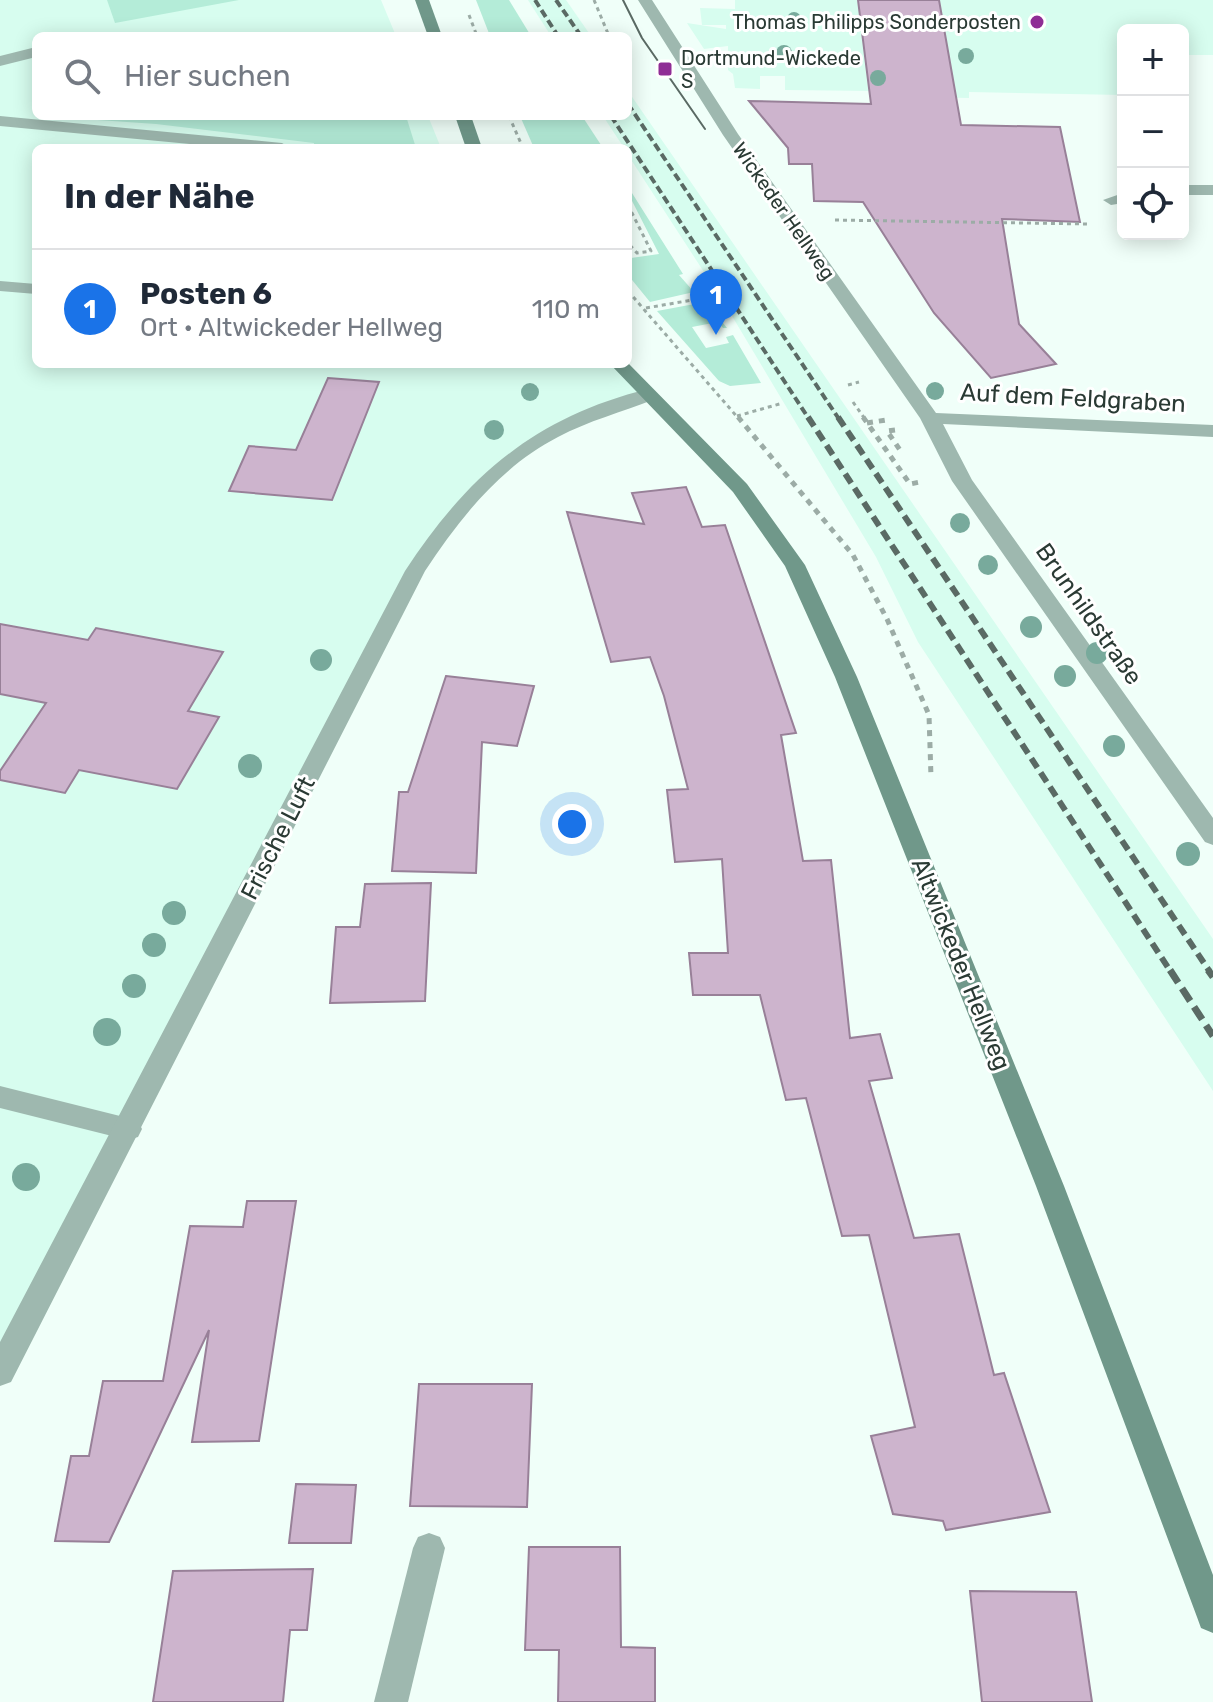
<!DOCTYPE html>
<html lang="de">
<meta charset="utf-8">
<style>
:root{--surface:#fff;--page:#f2f2f3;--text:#1f2937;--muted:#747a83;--line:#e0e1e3;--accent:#1a73e8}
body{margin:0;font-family:Rubik,sans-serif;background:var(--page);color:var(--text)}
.controls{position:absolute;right:24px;top:24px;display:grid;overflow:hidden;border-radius:12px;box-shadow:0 4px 20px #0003}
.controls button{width:72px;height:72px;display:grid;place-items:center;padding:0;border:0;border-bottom:2px solid var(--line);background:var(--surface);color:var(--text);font:40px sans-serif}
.you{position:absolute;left:572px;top:824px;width:28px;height:28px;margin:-20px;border:6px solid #fff;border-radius:50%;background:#1a73e8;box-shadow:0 0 0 12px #1a73e833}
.badge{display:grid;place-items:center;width:52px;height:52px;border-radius:50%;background:var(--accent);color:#fff;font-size:26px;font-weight:700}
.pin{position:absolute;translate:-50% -66px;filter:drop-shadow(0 2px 4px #0008)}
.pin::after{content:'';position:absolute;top:42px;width:28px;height:24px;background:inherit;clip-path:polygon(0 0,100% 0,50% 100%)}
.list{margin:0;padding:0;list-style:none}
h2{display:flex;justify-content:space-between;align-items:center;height:104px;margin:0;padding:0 32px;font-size:34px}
h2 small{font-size:26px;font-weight:400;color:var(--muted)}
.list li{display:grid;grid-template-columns:52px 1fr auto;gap:24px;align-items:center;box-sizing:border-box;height:120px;padding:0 32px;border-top:2px solid var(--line)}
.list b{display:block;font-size:30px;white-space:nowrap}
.list p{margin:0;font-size:26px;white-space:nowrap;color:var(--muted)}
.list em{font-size:26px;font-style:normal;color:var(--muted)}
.icon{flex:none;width:44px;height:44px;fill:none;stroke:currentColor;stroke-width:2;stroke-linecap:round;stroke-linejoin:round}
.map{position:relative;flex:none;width:1213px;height:1702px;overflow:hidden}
.search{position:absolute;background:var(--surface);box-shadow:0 4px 20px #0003;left:32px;top:32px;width:600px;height:88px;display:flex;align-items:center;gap:20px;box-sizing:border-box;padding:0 28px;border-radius:12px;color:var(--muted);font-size:30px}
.panel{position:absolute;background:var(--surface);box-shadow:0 4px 20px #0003;left:32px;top:144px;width:600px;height:224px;border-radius:12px}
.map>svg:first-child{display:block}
.built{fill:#d7fdef}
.green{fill:#b4ecd8}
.building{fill:#cdb4cd;stroke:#988098;stroke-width:2}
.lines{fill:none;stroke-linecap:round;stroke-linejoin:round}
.path-far1{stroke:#9caca6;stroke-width:3;stroke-dasharray:4 4;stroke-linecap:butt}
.path{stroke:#9caca6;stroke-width:5;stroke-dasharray:6 6;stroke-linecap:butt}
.lane{fill:#9eb8af;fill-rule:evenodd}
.street{fill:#9eb8af;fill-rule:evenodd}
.secondary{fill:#70988a;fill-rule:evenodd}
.tram{stroke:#5a6a64;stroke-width:2}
.rail-far2{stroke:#5a6a64;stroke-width:4;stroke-dasharray:8 4;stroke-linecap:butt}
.rail-far1{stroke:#5a6a64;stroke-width:6;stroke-dasharray:11 6;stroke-linecap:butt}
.rail{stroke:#5a6a64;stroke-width:7;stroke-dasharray:15 7;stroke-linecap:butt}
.tree{fill:#78aa9c}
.poi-dot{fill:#8f2d95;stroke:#fff;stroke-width:3}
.labels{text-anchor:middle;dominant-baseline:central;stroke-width:6;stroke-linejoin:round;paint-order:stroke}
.far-poi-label{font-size:20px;fill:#2a3a34;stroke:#fff;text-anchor:end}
.far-street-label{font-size:20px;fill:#2a3a34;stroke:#fff}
.street-label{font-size:24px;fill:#2a3a34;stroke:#fff}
</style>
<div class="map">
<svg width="1213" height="1702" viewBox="0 0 1213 1702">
<rect width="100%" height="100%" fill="#f0fff9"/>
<g class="built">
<path d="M 0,0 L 381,0 L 396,36 L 36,36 L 36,116 L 428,116 L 441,148 L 36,148 L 36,364 L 619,364 L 648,395 L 549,434 L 489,475 L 437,537 L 0,1372 Z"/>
<path d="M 528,0 L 566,0 L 591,36 L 551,36 Z"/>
<path d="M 735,0 L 1213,0 L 1213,55 L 1183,55 L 1183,30 L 1123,30 L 1123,95 L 969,92 L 969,98 L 872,96 L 872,91 L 785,90 L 785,76 L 760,76 L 760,89 L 735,88 L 733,74 L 728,70 L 728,46 L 704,49 L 687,23 L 726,29 L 726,25 L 702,25 L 700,8 L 735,9 Z"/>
<path d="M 628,91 L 1213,939 L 1213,1091 L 918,642 L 876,557 L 726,306 L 628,155 L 628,148 L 624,148 L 603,116 L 628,116 Z"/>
</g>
<g class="green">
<path d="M 107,0 L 239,0 L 115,23 Z"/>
<path d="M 476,0 L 509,0 L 531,36 L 490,36 Z"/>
<path d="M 39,116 L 175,116 L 176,120 L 212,116 L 406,116 L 416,148 L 314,148 L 314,143 L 156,124 Z"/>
<path d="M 520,116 L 582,116 L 603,148 L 534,148 Z"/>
<path d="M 632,193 L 683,274 L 679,275 L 694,292 L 650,302 L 628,275 L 628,255 L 631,258 L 659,254 L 629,195 Z"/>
<path d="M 700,303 L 706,310 L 712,309 L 727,328 L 723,328 L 718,322 L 692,327 L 706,348 L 729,343 L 726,337 L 733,335 L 761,383 L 730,386 L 719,381 L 657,311 Z"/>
</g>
<g class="building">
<path d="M 858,0 L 939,0 L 961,125 L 1060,127 L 1080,222 L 1002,219 L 1019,324 L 1056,364 L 991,378 L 934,313 L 863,202 L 814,201 L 812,164 L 789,164 L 788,148 L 749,101 L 871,104 Z"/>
<path d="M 328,378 L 379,382 L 332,500 L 229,491 L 249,446 L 296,450 Z"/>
<path d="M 686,487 L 702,527 L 725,525 L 796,733 L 781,735 L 803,861 L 831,860 L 850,1038 L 880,1034 L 892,1078 L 869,1081 L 914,1238 L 959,1234 L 994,1375 L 1004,1373 L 1050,1512 L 946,1530 L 943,1521 L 893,1514 L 871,1436 L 915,1427 L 869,1235 L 842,1236 L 806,1098 L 786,1100 L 760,995 L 693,995 L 689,953 L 728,953 L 722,859 L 675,862 L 667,790 L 688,789 L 664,696 L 650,657 L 611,662 L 567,512 L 644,524 L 632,493 Z"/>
<path d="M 0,624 L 88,640 L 96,628 L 223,652 L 188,711 L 219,717 L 177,789 L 79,770 L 65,793 L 0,780 L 0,771 L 46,703 L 0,694 Z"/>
<path d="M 446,676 L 534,686 L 517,746 L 482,742 L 476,873 L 392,871 L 399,792 L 408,792 Z"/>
<path d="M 431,883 L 425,1001 L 330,1003 L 336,927 L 360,927 L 365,884 Z"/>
<path d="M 247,1201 L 296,1201 L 259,1441 L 192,1442 L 209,1330 L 109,1542 L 55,1541 L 71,1456 L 89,1456 L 103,1381 L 163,1381 L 190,1226 L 243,1227 Z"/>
<path d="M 419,1384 L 532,1384 L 527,1507 L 410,1506 Z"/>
<path d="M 296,1484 L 356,1485 L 351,1543 L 289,1543 Z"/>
<path d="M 529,1547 L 620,1547 L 621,1647 L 655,1648 L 655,1702 L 558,1702 L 559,1650 L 525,1650 Z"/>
<path d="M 313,1569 L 307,1630 L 290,1630 L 283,1702 L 153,1702 L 173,1571 Z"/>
<path d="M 970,1591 L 1076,1592 L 1092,1702 L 982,1702 Z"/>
</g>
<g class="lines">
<g class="path-far1">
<path d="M 594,0 L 609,36"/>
<path d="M 469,15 L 477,36"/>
<path d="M 509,116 L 523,148"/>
<path d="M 423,148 L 434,146"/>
<path d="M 628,205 L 651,251 L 637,253 L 628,243"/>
<path d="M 835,220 L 1088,224"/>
<path d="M 628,291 L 739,419"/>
<path d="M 646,308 L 698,299"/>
<path d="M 848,385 L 859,382"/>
<path d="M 853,402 L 865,419"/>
<path d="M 737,416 L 783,403"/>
</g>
<g class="path">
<path d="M 738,417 L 853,555 L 887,619 L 929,715 L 931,777"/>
<path d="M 863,417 L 910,484 L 920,482"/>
<path d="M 867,423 L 886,420"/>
<path d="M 895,430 L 887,431 L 900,450"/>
</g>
<g class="lane">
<path d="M 36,47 L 36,57 L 0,66 L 0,56 Z"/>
<path d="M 0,116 L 282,143 L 290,148 L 232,148 L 0,126 Z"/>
<path d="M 0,1086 L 128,1118 L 138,1121 L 142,1129 L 138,1137 L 128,1140 L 0,1108 Z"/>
</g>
<g class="street">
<path d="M 638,0 L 652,0 L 738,134 L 936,413 L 1213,425 L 1213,437 L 943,424 L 972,480 L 1213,818 L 1213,845 L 1205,842 L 952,481 L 920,418 L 723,135 Z"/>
<rect x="1183" y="185" width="30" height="10"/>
<path d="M 1123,193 L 1123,203 L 1111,205 L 1103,200 Z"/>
<path d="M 0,281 L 36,284 L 36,294 L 0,291 Z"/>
<path d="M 648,389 L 657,395 L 655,399 C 622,412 588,421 558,437 C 500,467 460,518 425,571 L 11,1382 L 0,1386 L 0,1342 L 405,571 C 467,476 535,417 648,389 Z"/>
<path d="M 429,1533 L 440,1537 L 445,1548 L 408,1702 L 374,1702 L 413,1548 L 418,1537 Z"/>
</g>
<g class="secondary">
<path d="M 415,0 L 429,0 L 442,36 L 428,36 Z"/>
<path d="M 455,116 L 471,116 L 482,148 L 466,148 Z"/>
<path d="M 628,363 L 747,484 L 805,565 L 857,677 L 1064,1186 L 1213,1575 L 1213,1633 L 1201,1628 L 1197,1617 L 1036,1186 L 835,677 L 785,566 L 733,492 L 610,364 Z"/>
</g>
<path class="tram" d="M 623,0 L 642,38 L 705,129"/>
<g class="rail-far2">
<path d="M 535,0 L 558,36"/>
<path d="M 556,0 L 581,36"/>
<path d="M 628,104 L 839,419"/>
<path d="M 611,116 L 809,419"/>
</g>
<g class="rail-far1">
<path d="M 808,417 L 1171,972"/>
<path d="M 838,417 L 1210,972"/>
</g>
<g class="rail">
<path d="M 1170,970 L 1213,1036"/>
<path d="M 1208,970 L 1213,977"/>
</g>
</g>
<g class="tree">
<circle cx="794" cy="19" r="7"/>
<circle cx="784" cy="53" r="8"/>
<circle cx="966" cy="56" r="8"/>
<circle cx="878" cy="78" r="8"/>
<circle cx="935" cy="391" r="9"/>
<circle cx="530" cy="392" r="9"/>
<circle cx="494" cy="430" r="10"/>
<circle cx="960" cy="523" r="10"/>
<circle cx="988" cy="565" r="10"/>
<circle cx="1031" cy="627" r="11"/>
<circle cx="1097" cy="653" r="11"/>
<circle cx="321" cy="660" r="11"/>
<circle cx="1065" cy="676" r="11"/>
<circle cx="1114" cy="746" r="11"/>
<circle cx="250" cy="766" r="12"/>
<circle cx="1188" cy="854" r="12"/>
<circle cx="174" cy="913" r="12"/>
<circle cx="154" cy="945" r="12"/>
<circle cx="134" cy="986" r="12"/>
<circle cx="107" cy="1032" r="14"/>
<circle cx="26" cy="1177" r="14"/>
</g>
<g class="poi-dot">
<circle cx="1037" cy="22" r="8"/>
<rect x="657" y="61" width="16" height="16" rx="4"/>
</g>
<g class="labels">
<g class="far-poi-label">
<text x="1021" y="22">Thomas Philipps Sonderposten</text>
<text x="681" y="58" text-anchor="start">Dortmund-Wickede<tspan x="681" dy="23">S</tspan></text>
</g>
<g class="far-street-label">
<text transform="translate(784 211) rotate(55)">Wickeder Hellweg</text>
</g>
<g class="street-label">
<text transform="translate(1073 398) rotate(3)">Auf dem Feldgraben</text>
<text transform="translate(1089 614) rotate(55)">Brunhildstraße</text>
<text transform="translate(278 838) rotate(-63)">Frische Luft</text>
<text transform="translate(961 964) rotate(68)">Altwickeder Hellweg</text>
</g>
</g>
</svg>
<div class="controls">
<button>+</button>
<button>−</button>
<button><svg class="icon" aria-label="locate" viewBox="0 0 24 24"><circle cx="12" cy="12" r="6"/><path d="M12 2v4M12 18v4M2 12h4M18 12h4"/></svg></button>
</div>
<div class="you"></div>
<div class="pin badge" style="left:716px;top:335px">1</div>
<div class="search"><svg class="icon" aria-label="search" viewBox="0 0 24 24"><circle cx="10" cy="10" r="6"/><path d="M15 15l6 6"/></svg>Hier suchen</div>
<section class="panel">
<h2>In der Nähe<small></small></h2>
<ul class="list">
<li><span class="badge">1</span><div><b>Posten 6</b><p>Ort · Altwickeder Hellweg</p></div><em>110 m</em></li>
</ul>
</section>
</div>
